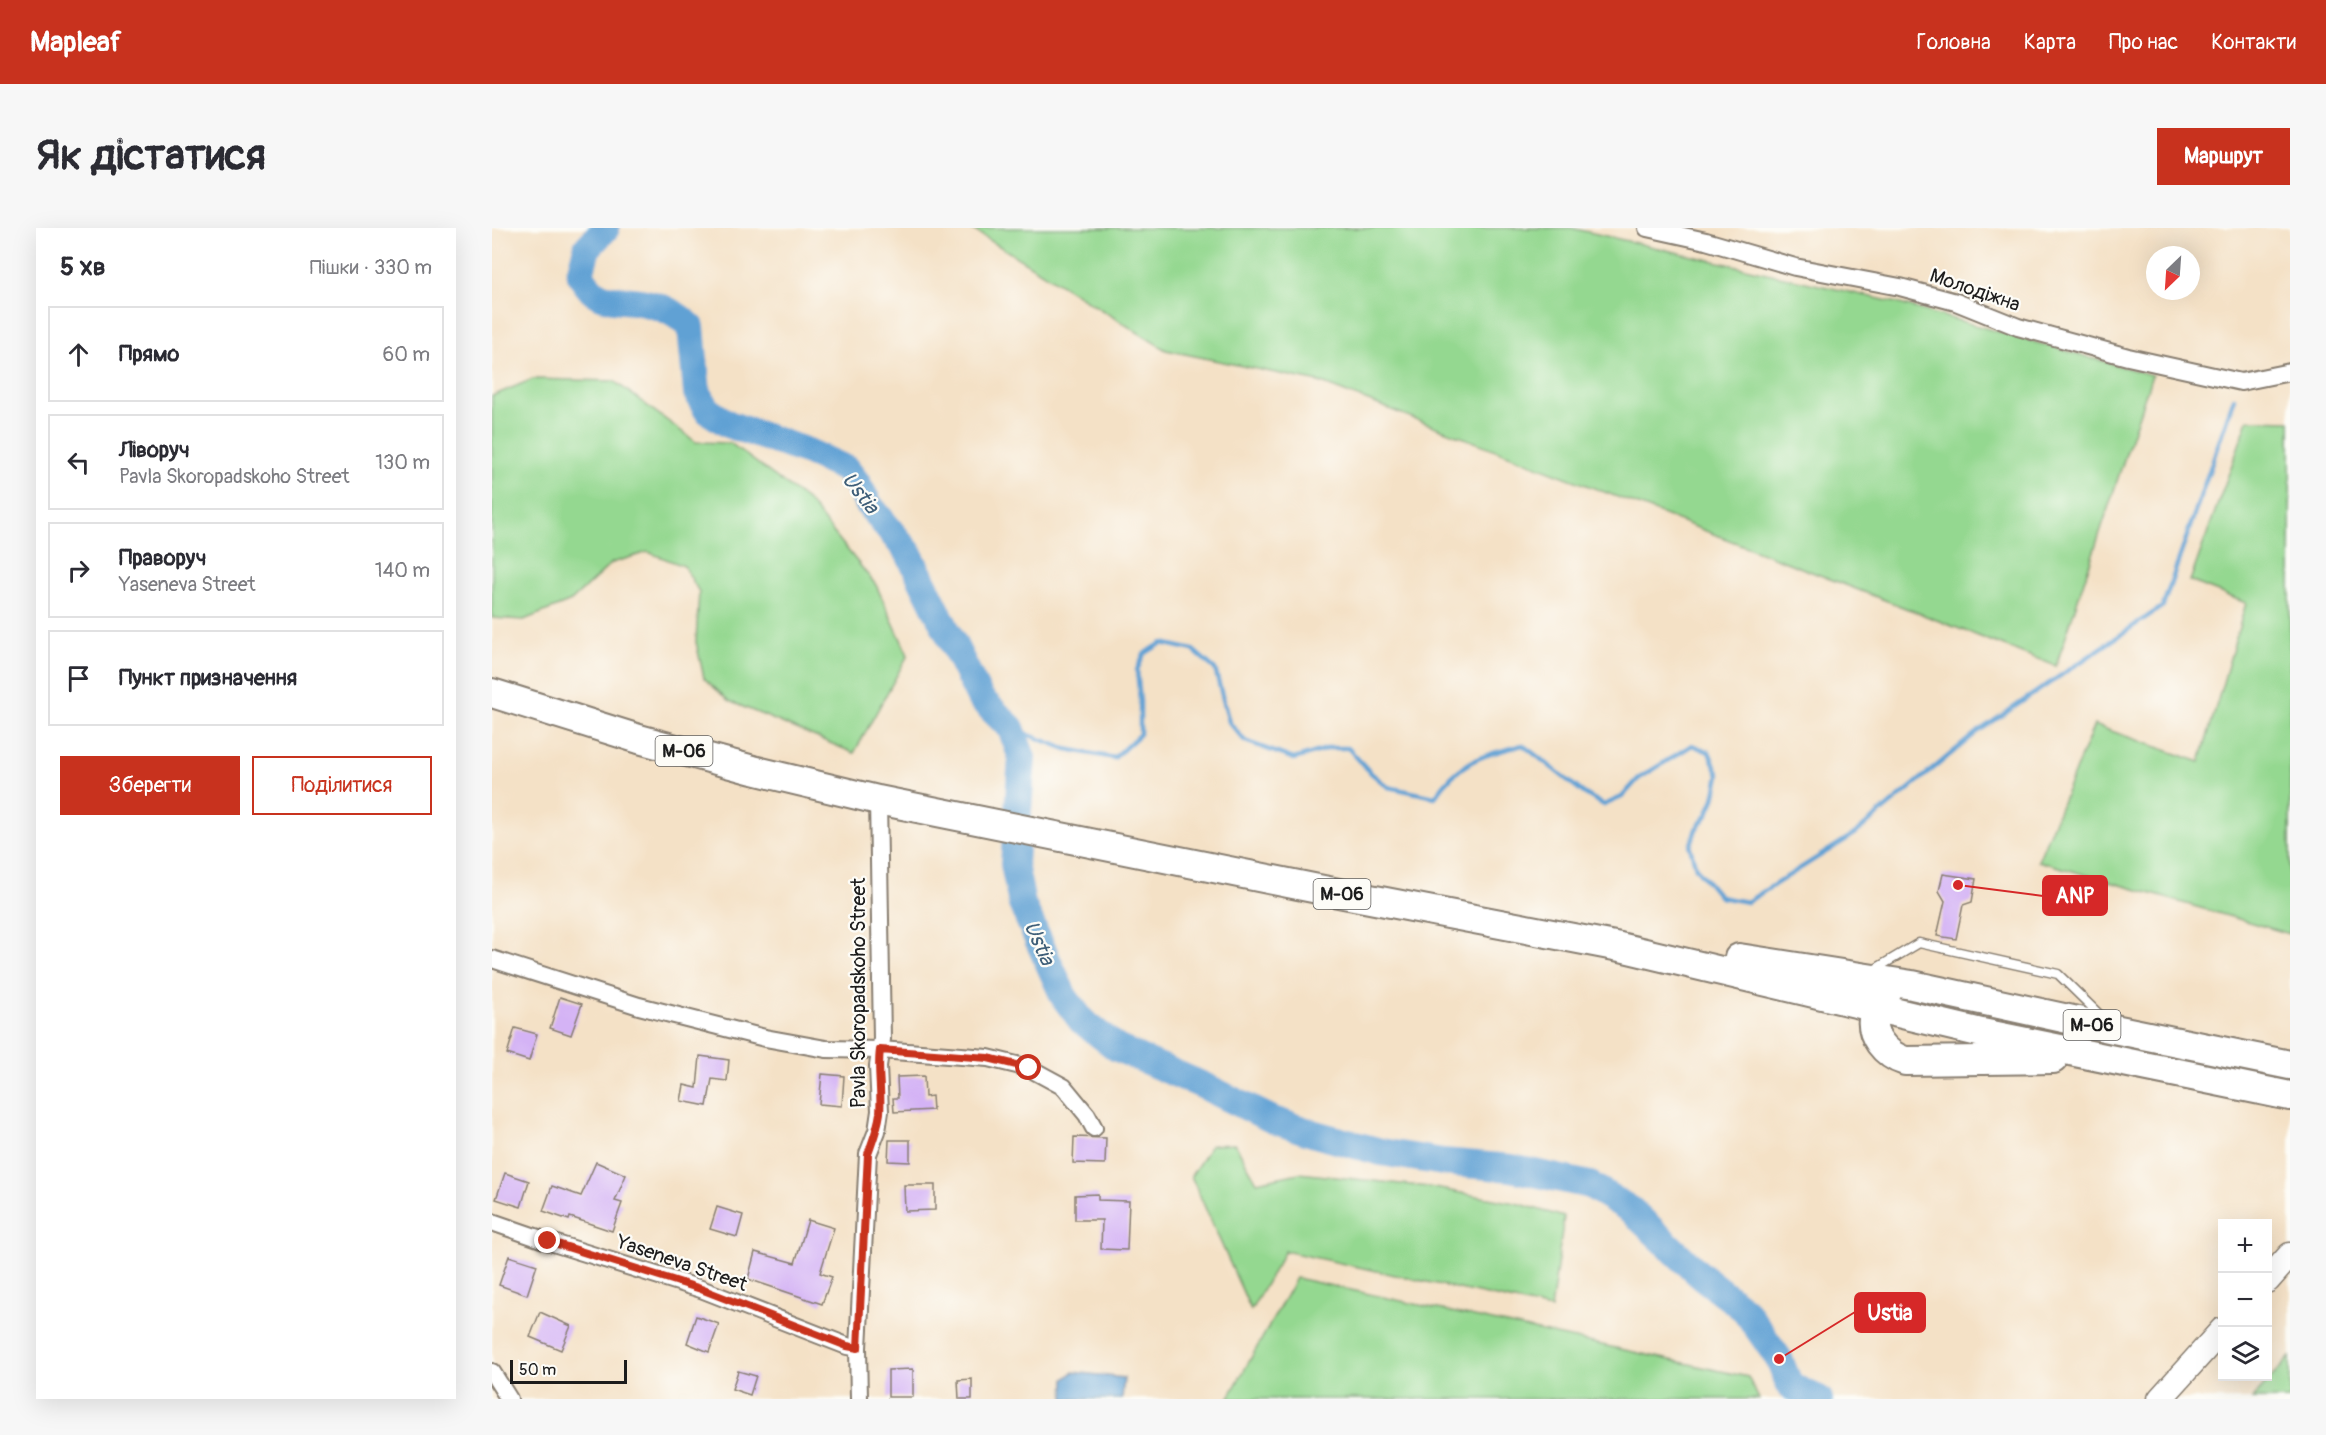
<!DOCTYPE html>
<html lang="uk">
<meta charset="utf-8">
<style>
:root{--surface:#fff;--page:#f7f7f7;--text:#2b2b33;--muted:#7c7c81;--line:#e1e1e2;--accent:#c8321e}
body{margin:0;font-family:Pangolin,sans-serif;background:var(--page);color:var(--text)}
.controls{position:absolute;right:18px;bottom:18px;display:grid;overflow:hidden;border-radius:0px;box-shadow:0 6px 24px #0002}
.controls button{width:54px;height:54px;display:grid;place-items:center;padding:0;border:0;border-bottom:2px solid var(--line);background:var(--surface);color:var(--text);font:30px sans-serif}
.compass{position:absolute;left:1654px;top:18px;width:54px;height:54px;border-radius:50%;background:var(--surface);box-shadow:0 6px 24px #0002;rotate:205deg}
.scale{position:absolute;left:18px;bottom:15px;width:117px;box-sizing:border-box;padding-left:6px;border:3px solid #1c1c1c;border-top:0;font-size:16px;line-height:21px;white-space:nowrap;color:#1c1c1c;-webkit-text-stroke:4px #fdfcf7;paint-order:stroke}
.stop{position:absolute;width:18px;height:18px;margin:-14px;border:4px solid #c8321e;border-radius:50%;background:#fff}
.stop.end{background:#c8321e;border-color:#fff;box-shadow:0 2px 6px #0008}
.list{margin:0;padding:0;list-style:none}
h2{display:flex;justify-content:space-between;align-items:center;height:78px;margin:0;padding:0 24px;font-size:26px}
h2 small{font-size:20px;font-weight:400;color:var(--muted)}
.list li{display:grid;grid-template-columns:39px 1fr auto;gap:18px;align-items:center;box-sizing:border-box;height:96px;margin:0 12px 12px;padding:0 12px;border:2px solid var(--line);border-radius:0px}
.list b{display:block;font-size:22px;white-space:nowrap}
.list p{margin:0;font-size:20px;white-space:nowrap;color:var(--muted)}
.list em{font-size:20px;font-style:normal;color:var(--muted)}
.actions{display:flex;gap:12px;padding:18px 24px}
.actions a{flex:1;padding:14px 0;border:2px solid var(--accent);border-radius:0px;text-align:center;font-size:21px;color:var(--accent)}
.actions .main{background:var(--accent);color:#fff}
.icon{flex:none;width:33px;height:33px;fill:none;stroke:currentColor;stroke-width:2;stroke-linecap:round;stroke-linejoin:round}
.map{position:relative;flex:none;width:1798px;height:1171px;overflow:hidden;border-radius:0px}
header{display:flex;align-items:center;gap:36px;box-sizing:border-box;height:84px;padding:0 30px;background:var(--accent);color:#fff}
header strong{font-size:28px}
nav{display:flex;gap:33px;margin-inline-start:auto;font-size:21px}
.intro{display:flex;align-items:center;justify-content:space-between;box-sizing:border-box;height:144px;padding:0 36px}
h1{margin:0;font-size:42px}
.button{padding:15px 27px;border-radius:0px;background:var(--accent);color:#fff;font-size:21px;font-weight:700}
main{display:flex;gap:36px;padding:0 36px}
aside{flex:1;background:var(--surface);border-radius:0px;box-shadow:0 6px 24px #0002}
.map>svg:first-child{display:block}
.green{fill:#94d890;stroke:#587a56;stroke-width:1.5}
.water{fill:#61a1d4;stroke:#3e5e78;stroke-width:1.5}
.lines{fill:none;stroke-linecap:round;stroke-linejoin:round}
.stream{stroke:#61a1d4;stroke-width:4.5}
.river{stroke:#61a1d4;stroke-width:28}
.building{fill:#d4b3f5}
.service-casing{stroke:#887e71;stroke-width:11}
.minor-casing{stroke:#887e71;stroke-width:20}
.secondary-casing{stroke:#887e71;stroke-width:27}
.trunk-casing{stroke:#887e71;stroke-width:32}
.service{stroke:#fff;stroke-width:8}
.minor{stroke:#fff;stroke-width:16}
.secondary{stroke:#fff;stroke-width:24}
.trunk{stroke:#fff;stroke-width:28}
.route{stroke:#c8321e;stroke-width:8}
.labels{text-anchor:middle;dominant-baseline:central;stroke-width:4.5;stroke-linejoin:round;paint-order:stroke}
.shield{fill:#fdfcf7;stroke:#605f5e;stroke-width:1.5}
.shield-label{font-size:18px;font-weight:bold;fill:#1c1c1c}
.street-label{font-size:20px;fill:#1c1c1c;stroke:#fdfcf7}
.water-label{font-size:21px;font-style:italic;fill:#3e5e78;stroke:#fdfcf7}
.leader{fill:none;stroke:#d62828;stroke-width:2}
.callout-dot{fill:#d62828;stroke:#fdfcf7;stroke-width:2}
.callout{fill:#d62828;stroke:#d62828;stroke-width:2}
.callout-label{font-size:21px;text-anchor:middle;font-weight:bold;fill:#fff}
</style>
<header>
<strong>Mapleaf</strong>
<nav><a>Головна</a><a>Карта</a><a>Про нас</a><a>Контакти</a></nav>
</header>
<div class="intro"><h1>Як дістатися</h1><a class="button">Маршрут</a></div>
<main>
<aside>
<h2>5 хв<small>Пішки · 330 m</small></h2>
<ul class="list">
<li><svg class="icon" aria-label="ahead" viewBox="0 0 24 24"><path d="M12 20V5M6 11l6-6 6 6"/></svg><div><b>Прямо</b></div><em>60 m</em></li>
<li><svg class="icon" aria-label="left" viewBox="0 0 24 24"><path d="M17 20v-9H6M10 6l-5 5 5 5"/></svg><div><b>Ліворуч</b><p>Pavla Skoropadskoho Street</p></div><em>130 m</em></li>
<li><svg class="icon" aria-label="right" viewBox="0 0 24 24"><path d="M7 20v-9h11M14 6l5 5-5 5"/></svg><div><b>Праворуч</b><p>Yaseneva Street</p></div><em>140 m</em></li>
<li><svg class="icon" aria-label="arrive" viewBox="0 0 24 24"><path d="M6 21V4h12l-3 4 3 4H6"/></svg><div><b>Пункт призначення</b></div></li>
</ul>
<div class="actions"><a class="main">Зберегти</a><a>Поділитися</a></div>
</aside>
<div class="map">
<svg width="1798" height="1171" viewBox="0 0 1798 1171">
<rect width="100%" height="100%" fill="#fdfcf7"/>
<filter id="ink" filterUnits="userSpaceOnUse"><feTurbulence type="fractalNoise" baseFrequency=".0167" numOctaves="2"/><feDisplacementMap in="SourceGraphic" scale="12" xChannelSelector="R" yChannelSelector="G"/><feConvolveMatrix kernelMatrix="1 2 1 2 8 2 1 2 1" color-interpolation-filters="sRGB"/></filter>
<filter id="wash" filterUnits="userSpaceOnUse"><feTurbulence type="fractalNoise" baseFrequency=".008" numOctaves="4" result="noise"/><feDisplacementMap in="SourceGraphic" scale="24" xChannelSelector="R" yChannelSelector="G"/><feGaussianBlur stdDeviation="1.35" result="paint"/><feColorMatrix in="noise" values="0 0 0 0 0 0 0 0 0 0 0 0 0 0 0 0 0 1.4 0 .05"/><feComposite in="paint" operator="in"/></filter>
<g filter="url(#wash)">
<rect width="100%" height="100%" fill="#f4e1c6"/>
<g class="green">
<path d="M 478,0 L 1079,0 L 1401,74 L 1660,147 L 1564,438 L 827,154 L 674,122 Z"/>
<path d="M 41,151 L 122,153 L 204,214 L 238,215 L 316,273 L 384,357 L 416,427 L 362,525 L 237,473 L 212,450 L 204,414 L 207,364 L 192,338 L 156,324 L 120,335 L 79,373 L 32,392 L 0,390 L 0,168 Z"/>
<path d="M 1756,192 L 1798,193 L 1798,706 L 1546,633 L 1602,497 L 1708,534 L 1754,375 L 1698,353 Z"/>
<path d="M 743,916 L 765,954 L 807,945 L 937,959 L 1028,976 L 1072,989 L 1059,1081 L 793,1023 L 759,1082 L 699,948 L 719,917 Z"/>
<path d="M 804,1050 L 1256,1149 L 1267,1171 L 736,1171 Z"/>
<path d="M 1798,1129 L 1798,1171 L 1760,1171 Z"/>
</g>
<path class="water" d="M 581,1144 L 632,1150 L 630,1171 L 572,1171 L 573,1151 Z"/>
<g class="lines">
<path class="stream" d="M 519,500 L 574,521 L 622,530 L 648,506 L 648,473 L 645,442 L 652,426 L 670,415 L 701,422 L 723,441 L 737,494 L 753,513 L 802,531 L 838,520 L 856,520 L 879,545 L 896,559 L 943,569 C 968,532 989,528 1031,517 L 1093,566 L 1112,577 L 1130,569 L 1146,551 L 1200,517 L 1217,524 L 1227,547 L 1222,571 L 1215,587 L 1204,601 L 1198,619 L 1204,640 L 1228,669 L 1255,674 L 1364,605 L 1484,505 L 1671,378 L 1742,170"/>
<path class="river" d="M 114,0 L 95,20 L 88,46 C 106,79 122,68 153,75 C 172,79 185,86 199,99 L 205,165 L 215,182 L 236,196 L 316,224 L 354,241 L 365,255 L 377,277 L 416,324 L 488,470 L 519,500 L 530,530 L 522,636 L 530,676 L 572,769 L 590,793 L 625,820 L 712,858 L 781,892 L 823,906 L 889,924 L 951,934 L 1019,940 L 1098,957 L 1139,982 L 1208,1047 L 1253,1082 L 1287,1131 L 1298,1158 L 1327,1171"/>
</g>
<g id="blocks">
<g class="building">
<path d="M 1451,646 L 1484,651 L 1480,674 L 1471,677 L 1464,711 L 1445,708 L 1453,673 L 1447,663 Z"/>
<path d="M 68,769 L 90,776 L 79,807 L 58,800 Z"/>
<path d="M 23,800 L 45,806 L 37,833 L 15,826 Z"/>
<path d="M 208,828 L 237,832 L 235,853 L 220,851 L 215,878 L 189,873 L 192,857 L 205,860 Z"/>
<path d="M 330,846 L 352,848 L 350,878 L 327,876 Z"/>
<path d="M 432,848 L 433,869 L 440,868 L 441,882 L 402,884 L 401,870 L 406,870 L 405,849 Z"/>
<path d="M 582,909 L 614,910 L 613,936 L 581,935 Z"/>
<path d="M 397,912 L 418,912 L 418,934 L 396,933 Z"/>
<path d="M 104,934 L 134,947 L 123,973 L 130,975 L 120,1003 L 78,989 L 77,992 L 51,983 L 60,958 L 89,968 Z"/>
<path d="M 13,945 L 37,953 L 29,979 L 4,971 Z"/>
<path d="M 412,957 L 443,957 L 443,982 L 413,983 Z"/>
<path d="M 606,966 L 606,972 L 637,973 L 635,1022 L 609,1021 L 610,992 L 583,992 L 583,967 Z"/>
<path d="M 225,979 L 251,987 L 245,1009 L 218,1001 Z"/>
<path d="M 316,992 L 342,1000 L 328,1045 L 340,1049 L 330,1076 L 256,1051 L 263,1024 L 303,1035 Z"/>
<path d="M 17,1028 L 45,1037 L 35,1067 L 7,1057 Z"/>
<path d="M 48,1084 L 79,1098 L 69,1122 L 38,1109 Z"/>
<path d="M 204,1088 L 227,1096 L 217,1124 L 195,1115 Z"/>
<path d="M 421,1141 L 421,1169 L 396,1169 L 396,1142 Z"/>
<path d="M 246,1143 L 264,1148 L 258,1167 L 240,1161 Z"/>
<path d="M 480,1151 L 480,1171 L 467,1171 L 466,1152 Z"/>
</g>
</g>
</g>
<g filter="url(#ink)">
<use href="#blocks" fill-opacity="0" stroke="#887e71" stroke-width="1.5"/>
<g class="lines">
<g class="service-casing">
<path id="service" d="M 1380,743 L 1427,715 L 1566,746 L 1609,788"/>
</g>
<g class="minor-casing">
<g id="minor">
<path d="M 1155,0 L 1214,13 L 1303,39 L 1408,59 L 1464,74 L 1526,99 L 1636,129 L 1749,154 L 1798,144"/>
<path d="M 0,731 L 147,778 L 273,810 L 334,821 L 388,822 L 496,830 L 537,840 L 572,859 L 595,887 L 602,900"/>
<path d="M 0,994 L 55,1013 L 209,1061 L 355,1118 L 366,1120"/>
<path d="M 0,1144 L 17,1171"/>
<path d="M 367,1171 L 366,1120 L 376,926 L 385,903 L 388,883 L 386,838 L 390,811 L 386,572"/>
</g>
</g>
<g class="secondary-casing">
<g id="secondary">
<path d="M 1776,1052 L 1798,1027"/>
<path d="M 1668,1171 L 1730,1102"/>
</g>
</g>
<g class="trunk-casing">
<g id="trunk">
<path d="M 0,465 L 147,511 L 261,542 L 386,572 L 831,662 L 1128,719 L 1490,805 L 1798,868"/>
<path d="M 1247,730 L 1420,757 L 1622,801 L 1798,837"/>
<path d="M 1395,765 C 1390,772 1384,778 1382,786 C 1376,807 1394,827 1413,833 L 1561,831"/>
</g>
</g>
<use href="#service" class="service"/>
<use href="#minor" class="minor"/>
<use href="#secondary" class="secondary"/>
<use href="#trunk" class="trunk"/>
</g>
</g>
<g class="lines" filter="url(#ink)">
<path class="route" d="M 56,1013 L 209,1061 L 355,1118 L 366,1120 L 376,926 C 381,912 386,900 388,885 C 390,864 385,843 388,822 L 496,830 L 537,840"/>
</g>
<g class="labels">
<g class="shield">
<rect x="163.5" y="508" width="57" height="30" rx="4.5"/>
<rect x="821.5" y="651" width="57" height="30" rx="4.5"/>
<rect x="1571.5" y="782" width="57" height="30" rx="4.5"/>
</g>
<g class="shield-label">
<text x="192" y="523">М-06</text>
<text x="850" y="666">М-06</text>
<text x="1600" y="797">М-06</text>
</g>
<g class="street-label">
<text transform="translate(1483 62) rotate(19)">Молодіжна</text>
<text transform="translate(366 765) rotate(-90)">Pavla Skoropadskoho Street</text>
<text transform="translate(190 1035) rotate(19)">Yaseneva Street</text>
</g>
<g class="water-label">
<text transform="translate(368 265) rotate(52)">Ustia</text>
<text transform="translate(547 715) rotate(66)">Ustia</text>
</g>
</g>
<path class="leader" d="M1466 657L1551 668M1287 1131L1363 1084"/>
<g class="callout-dot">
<circle cx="1466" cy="657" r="6"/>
<circle cx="1287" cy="1131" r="6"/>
</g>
<g class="callout">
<rect x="1551" y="648" width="64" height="39" rx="6"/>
<rect x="1363" y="1065" width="70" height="39" rx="6"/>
</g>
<g class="callout-label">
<text x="1583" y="675">ANP</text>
<text x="1398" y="1092">Ustia</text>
</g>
</svg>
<div class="controls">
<button>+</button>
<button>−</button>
<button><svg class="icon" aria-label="layers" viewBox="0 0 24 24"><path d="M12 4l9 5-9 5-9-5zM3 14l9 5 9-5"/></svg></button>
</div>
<svg class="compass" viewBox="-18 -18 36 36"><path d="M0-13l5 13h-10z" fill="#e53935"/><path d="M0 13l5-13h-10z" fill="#7c7c81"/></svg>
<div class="scale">50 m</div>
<div class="stop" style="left:537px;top:840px"></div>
<div class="stop end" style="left:56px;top:1013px"></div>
</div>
</main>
